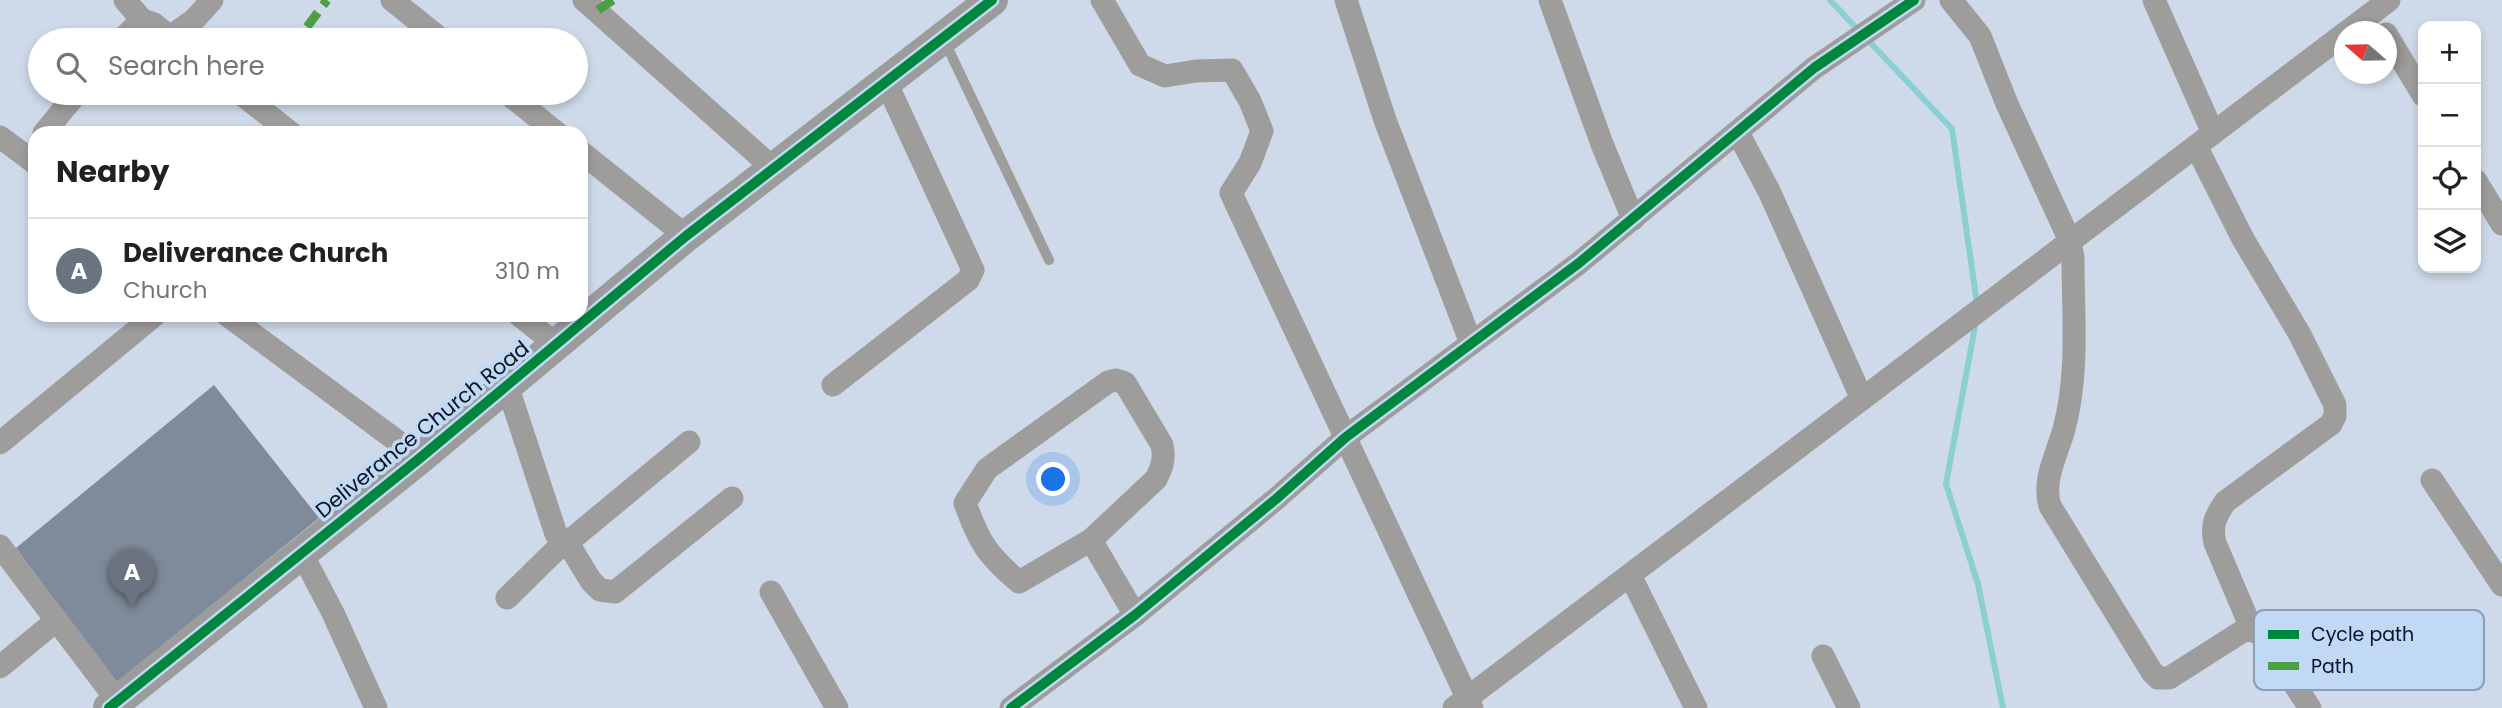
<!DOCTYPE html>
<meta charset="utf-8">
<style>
:root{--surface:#fff;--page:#f2f2f2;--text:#202124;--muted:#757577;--line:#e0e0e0;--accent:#4d5a6b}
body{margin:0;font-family:Poppins,sans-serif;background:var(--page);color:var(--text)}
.controls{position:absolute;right:21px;top:21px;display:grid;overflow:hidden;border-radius:14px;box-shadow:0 4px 10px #0003}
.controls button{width:63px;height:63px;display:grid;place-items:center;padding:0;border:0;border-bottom:2px solid var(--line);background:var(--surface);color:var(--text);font:35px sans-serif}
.compass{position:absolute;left:2334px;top:21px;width:63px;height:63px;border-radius:50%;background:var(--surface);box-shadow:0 4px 10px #0003;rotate:290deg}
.you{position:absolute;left:1054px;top:480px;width:24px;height:24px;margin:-18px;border:5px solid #fff;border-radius:50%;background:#1a73e8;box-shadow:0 0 0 10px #1a73e833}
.badge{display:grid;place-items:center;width:46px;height:46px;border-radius:50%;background:var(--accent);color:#fff;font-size:23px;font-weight:700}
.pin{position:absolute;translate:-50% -58px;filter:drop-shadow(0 2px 4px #0008)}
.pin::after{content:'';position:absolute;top:37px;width:24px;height:21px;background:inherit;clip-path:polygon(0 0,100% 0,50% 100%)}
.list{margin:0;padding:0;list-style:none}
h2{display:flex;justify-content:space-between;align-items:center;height:91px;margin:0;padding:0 28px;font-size:30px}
h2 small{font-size:23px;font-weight:400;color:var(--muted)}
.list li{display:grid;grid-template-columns:46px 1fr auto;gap:21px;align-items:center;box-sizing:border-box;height:105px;padding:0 28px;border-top:2px solid var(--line)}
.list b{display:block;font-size:26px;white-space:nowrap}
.list p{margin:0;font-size:23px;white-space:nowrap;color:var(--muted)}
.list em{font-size:23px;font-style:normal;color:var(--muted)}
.icon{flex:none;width:38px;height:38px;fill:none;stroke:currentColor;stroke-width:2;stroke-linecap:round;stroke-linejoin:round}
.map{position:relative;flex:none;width:2502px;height:708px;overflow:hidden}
.search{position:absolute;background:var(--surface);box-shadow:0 4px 10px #0003;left:28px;top:28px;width:560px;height:77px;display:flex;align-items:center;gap:18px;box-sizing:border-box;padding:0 24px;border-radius:38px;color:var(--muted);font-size:26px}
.panel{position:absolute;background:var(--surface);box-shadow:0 4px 10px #0003;left:28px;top:126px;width:560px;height:196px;border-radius:21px}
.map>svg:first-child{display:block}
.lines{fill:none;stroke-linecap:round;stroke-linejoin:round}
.stream{stroke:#8bcfd2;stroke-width:6}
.building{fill:#7f8b9a}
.lane{stroke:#9e9d9b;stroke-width:10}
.street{stroke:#9e9d9b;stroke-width:23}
.secondary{stroke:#9c9c9d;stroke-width:32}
.quiet{stroke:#4ca042;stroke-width:9;stroke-dasharray:18 9;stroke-linecap:butt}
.cycleway-casing{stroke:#c2d9f6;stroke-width:15}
.cycleway{stroke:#00873e;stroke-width:10}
.labels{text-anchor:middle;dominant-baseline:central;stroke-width:7;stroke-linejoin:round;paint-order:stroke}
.street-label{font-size:21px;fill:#081526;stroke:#c2d9f6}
.key{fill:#c2d9f6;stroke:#8a9eb8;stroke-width:2}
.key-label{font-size:19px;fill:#081526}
</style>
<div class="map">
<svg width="2502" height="708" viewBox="0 0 2502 708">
<rect width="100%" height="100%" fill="#cedaea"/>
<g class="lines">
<g class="stream">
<path d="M 1830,0 L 1859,31"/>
<path d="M 1867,39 L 1952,129 L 1977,304"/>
<path d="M 1976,321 L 1946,484 L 1978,584 L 2003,708"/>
</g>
</g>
<path class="building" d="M 214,385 L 319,518 L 116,683 L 16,548 Z"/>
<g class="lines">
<path class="lane" d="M 944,40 L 1049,260"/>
<g class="street">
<path d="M 125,0 L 142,20"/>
<path d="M 392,0 L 442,40"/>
<path d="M 584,0 L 774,169"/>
<path d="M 1102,0 L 1140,65 L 1165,76 L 1196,71 L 1232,70 L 1250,101 L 1262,131 L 1250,163 L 1231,193 L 1472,708"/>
<path d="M 1346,0 L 1385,120 L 1471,343"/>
<path d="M 1550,0 L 1602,144 L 1633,219"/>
<path d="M 1951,0 L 1980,36 L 2007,104 L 2070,241 L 2073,258 C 2073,314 2079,374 2064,429 C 2057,455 2042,480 2050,506 L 2152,672 L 2158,678 L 2169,678 L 2243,631 C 2256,629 2260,633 2267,643 L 2310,708"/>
<path d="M 2154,0 L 2213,133"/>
<path d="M 2347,32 L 2389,0"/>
<path d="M 2386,34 L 2423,95"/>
<path d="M 170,37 L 194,20 L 212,0"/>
<path d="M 121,40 L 142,20 L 154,24 L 174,40"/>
<path d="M 240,93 L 291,133"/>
<path d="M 507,93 L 557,133"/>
<path d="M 44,133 L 77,93"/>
<path d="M 1738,133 L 1769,191 L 1862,399"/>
<path d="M 0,137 L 35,163"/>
<path d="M 2196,146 L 2243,239 L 2299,333 L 2335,405 L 2335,416 L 2331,424 L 2225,502 C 2215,517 2211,525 2215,543 L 2252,630"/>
<path d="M 581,152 L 686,236"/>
<path d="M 2476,181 L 2502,224"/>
<path d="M 227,315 L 420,458"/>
<path d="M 519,315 L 557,345"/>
<path d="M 507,385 L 556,534 C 562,540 566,540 573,538 L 689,442"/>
<path d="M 833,385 L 968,280 L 973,270 L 886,82"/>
<path d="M 0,443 L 155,315"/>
<path d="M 2432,480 L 2502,585"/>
<path d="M 1091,540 L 1156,479 C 1162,467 1165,459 1162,445 L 1125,383 L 1116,380 L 1108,382 L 987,469 L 965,503 C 979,542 987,555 1019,582 L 1091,540 L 1135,615"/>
<path d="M 0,546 L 123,708"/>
<path d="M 301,552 L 333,613 L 376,708"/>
<path d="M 1630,575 L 1696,708"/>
<path d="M 771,592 L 837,708"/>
<path d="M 507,598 L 566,540 L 591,581 L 600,590 L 615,592 L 732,498"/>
<path d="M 1823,656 L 1849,708"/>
<path d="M 0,667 L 57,620"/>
<path d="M 1011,708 L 1135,615 L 1276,499 L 1346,437 L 1579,263 L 1814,68 L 1914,0"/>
<path d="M 1454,708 L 2344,34"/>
</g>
<path class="secondary" d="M 109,708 L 420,458 L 686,236 L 992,0"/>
<g class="quiet">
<path d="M 598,10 L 613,0"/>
<path d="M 284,40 L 304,31 L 327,0"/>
</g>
<g class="cycleway-casing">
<g id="cycleway">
<path d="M 109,708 L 420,458 L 686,236 L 992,0"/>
<path d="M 1011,708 L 1135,615 L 1276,499 L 1346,437 L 1579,263 L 1814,68 L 1914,0"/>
</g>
</g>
<use href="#cycleway" class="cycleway"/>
</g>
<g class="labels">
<g class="street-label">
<text transform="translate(422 429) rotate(-39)">Deliverance Church Road</text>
</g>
</g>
<rect x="2254" y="610" width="230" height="80" rx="10" class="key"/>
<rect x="2268" y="630" width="31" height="9" fill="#00873e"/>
<rect x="2268" y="662" width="31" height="8" fill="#4ca042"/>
<g class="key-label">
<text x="2311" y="641">Cycle path</text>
<text x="2311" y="673">Path</text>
</g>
</svg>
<div class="controls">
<button>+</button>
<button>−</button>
<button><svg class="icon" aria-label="locate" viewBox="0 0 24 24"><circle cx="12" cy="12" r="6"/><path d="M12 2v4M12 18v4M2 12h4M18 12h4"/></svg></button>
<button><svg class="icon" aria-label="layers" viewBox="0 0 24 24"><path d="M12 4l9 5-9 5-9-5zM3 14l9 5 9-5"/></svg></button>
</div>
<svg class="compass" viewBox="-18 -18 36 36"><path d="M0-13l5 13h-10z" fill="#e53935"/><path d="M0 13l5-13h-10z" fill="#757577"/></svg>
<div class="you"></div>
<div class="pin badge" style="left:132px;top:607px;background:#6b7280">A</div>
<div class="search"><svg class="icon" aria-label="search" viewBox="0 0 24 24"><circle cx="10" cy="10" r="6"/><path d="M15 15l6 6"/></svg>Search here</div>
<section class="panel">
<h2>Nearby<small></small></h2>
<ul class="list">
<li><span class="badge" style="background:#6b7280">A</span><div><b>Deliverance Church</b><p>Church</p></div><em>310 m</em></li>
</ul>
</section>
</div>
